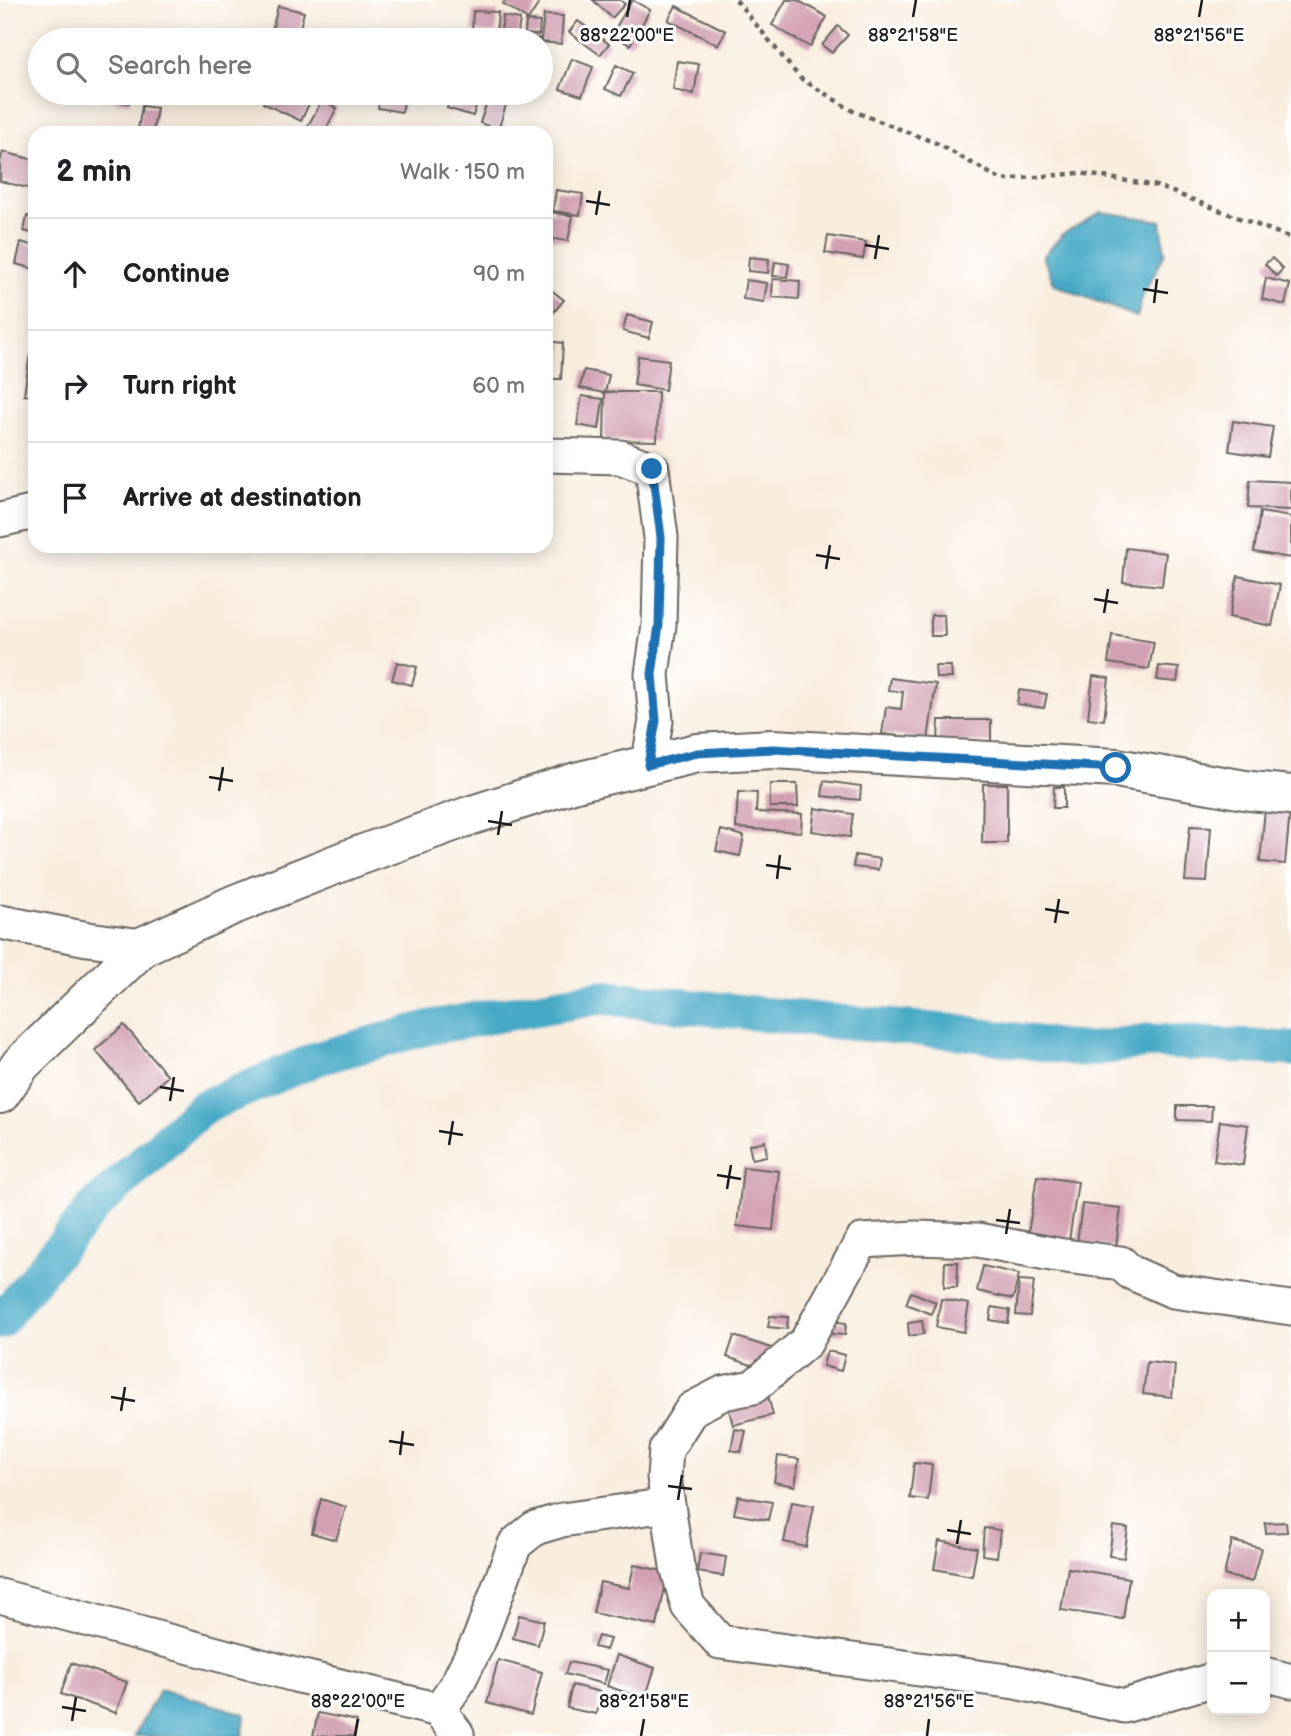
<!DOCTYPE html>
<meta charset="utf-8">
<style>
:root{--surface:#fff;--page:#f2f2f2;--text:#202124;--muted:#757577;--line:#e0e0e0}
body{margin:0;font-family:"Balsamiq Sans",sans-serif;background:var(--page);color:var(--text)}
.controls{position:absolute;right:21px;bottom:21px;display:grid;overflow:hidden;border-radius:14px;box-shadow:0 4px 18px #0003}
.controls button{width:63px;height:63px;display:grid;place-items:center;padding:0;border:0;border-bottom:2px solid var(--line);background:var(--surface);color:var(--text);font:35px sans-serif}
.stop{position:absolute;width:21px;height:21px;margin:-16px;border:5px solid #1f6fb2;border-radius:50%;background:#fff}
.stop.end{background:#1f6fb2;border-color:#fff;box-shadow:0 2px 7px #0008}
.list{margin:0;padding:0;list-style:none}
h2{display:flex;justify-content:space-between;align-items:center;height:91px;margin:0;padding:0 28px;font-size:30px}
h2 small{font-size:23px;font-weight:400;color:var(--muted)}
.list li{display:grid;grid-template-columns:46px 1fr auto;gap:21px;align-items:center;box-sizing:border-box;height:112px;padding:0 28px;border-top:2px solid var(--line)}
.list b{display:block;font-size:26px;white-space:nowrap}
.list em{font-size:23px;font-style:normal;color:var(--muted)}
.icon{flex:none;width:38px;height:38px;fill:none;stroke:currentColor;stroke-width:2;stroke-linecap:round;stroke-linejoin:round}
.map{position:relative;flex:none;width:1291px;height:1736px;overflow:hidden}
.search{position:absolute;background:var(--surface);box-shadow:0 4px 18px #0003;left:28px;top:28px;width:525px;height:77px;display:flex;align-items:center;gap:18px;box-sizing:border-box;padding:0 24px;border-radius:38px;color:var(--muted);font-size:26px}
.panel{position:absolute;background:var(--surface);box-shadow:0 4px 18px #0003;left:28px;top:126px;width:525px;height:427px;border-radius:21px}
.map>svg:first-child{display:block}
.water{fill:#45a8c5;stroke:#306270;stroke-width:2}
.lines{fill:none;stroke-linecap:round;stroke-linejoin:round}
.canal{stroke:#45a8c5;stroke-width:35}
.building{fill:#d1a0b2}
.minor-casing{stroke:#696560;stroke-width:37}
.tertiary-casing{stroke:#696560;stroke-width:42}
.path{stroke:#696560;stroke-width:4.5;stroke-dasharray:5 5;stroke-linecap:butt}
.minor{stroke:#fff;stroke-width:33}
.tertiary{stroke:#fff;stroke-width:38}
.route{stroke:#1f6fb2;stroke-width:9}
.ticks{fill:none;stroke:#1c1c1c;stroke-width:2.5}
.ticks-label{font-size:18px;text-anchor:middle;fill:#1c1c1c;stroke:#fff;stroke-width:6;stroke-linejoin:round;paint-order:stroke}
</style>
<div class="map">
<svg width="1291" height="1736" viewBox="0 0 1291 1736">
<rect width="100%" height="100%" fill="#fff"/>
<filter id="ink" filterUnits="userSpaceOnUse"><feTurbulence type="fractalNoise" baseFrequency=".0143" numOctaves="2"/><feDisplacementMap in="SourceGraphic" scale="14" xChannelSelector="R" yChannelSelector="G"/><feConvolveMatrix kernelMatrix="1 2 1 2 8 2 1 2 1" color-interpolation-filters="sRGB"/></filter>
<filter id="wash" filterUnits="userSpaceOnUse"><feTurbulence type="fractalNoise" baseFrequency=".00686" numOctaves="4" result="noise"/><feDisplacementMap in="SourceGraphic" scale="28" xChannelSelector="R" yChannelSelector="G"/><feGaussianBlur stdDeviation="1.57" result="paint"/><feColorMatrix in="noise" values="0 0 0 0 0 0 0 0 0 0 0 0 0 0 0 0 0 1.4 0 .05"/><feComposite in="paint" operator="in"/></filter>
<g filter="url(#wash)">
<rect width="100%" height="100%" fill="#f9edde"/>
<g class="water">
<path d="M 1101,212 L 1161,221 L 1165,253 L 1143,295 L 1137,317 L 1055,285 L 1043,257 L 1063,234 Z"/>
<path d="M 160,1689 L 245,1714 L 243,1736 L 134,1736 Z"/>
</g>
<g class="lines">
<path class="canal" d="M 0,1322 L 25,1290 L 94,1207 L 203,1107 L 319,1058 L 427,1028 L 601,997 L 838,1022 L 958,1032 L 1086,1050 L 1148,1041 L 1291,1049"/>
</g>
<g id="blocks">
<g class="building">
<path d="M 506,0 L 541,0 L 528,20 L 503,4 Z"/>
<path d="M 593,0 L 620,0 L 625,4 L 612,18 Z"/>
<path d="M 632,0 L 650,10 L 630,45 L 612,34 Z"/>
<path d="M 786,0 L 797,0 L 827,17 L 810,47 L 772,25 Z"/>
<path d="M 278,6 L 304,12 L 297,40 L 271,35 Z"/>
<path d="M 676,6 L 726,31 L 718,45 L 668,20 Z"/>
<path d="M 473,11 L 498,12 L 496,33 L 472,32 Z"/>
<path d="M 544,15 L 563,16 L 561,44 L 541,42 L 541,40 L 521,40 L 522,35 L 541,39 Z"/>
<path d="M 503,16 L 520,19 L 517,40 L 500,40 Z"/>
<path d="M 526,21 L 540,22 L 539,35 L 525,34 Z"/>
<path d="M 578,21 L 609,44 L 600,55 L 569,32 Z"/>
<path d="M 838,26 L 848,35 L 832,53 L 822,45 Z"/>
<path d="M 392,29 L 412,32 L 410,40 L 391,40 Z"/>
<path d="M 572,59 L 593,67 L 582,96 L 560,89 Z"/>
<path d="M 677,61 L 699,64 L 694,94 L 673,90 Z"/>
<path d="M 616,65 L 633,73 L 621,96 L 605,89 Z"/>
<path d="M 108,93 L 131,93 L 129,103 L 107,99 Z"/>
<path d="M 268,93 L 314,93 L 301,121 L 263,103 Z"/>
<path d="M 381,93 L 406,93 L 402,112 L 378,108 Z"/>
<path d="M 452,93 L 480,93 L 473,116 L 447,108 Z"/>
<path d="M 489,96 L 507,102 L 498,130 L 480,123 Z"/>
<path d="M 322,100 L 337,108 L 324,133 L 304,133 Z"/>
<path d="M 142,106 L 157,108 L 153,131 L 138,129 Z"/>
<path d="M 3,152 L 35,160 L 35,190 L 0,181 L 0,162 Z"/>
<path d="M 556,190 L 583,194 L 580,215 L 553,211 Z"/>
<path d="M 546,211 L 573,216 L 568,241 L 546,238 Z"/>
<path d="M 27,216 L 35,217 L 35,234 L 24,231 Z"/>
<path d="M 828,236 L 866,242 L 863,259 L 825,253 Z"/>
<path d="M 21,242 L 35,246 L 35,269 L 16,264 Z"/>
<path d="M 749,257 L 769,259 L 768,273 L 748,271 Z"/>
<path d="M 1272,258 L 1283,269 L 1276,276 L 1265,264 Z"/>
<path d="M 775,262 L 789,264 L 787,277 L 773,276 Z"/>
<path d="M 1266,278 L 1290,284 L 1285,305 L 1262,299 Z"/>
<path d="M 773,279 L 800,281 L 799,299 L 772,297 Z"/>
<path d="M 746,280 L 767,283 L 764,302 L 743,299 Z"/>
<path d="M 546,286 L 564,300 L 550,317 L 546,314 Z"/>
<path d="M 627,315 L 653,322 L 649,338 L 623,331 Z"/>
<path d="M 546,341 L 563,343 L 561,379 L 546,379 Z"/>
<path d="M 30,355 L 35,356 L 35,396 L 24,395 Z"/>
<path d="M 638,356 L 669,360 L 665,390 L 634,385 Z"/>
<path d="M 584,370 L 609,375 L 605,393 L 580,388 Z"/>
<path d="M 605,392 L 658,392 L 657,441 L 604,440 Z"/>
<path d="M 582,396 L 603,399 L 599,429 L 577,425 Z"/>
<path d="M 1233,421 L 1273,427 L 1268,457 L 1229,451 Z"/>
<path d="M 1250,480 L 1291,482 L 1291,510 L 1248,508 Z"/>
<path d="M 1260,512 L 1291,517 L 1291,558 L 1254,552 Z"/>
<path d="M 1126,548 L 1166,553 L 1162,586 L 1123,582 Z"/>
<path d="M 1238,576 L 1280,585 L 1272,626 L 1229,617 Z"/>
<path d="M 931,615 L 944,615 L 945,636 L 931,636 Z"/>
<path d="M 1112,635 L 1154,642 L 1149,669 L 1108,663 Z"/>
<path d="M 397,662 L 417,667 L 412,685 L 392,680 Z"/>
<path d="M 935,666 L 951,666 L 952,678 L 936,678 Z"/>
<path d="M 1159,666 L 1179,668 L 1177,682 L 1157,680 Z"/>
<path d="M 1093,676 L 1109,678 L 1104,720 L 1088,718 Z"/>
<path d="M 890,678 L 936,684 L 928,740 L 882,734 L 886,707 L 901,709 L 903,692 L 888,690 Z"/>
<path d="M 1019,690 L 1047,694 L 1044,708 L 1017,704 Z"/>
<path d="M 939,720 L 991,720 L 991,743 L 938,742 Z"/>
<path d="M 824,781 L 861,786 L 860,800 L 822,796 Z"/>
<path d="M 770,784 L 797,784 L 798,807 L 770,807 Z"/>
<path d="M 983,784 L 1007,784 L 1007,843 L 982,843 Z"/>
<path d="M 1054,787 L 1064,787 L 1064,808 L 1053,808 Z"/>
<path d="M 738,792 L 757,793 L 756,812 L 802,814 L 801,832 L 736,828 Z"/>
<path d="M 815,808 L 853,814 L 850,837 L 812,831 Z"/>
<path d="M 1265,809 L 1290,811 L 1285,864 L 1260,862 Z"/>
<path d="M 1190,826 L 1211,827 L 1207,882 L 1185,881 Z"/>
<path d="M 721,830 L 744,836 L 740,856 L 716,851 Z"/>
<path d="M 855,855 L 880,859 L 878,870 L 853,867 Z"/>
<path d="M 124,1025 L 168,1076 L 139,1101 L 95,1050 Z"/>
<path d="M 1177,1106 L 1212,1106 L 1211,1121 L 1177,1120 Z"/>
<path d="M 1220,1121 L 1248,1125 L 1243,1165 L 1214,1161 Z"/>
<path d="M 765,1141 L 767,1156 L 752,1159 L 749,1145 Z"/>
<path d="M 743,1167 L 779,1171 L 773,1230 L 737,1226 Z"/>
<path d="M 1037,1176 L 1078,1182 L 1069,1241 L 1028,1234 Z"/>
<path d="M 1082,1204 L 1121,1208 L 1116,1247 L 1077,1243 Z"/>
<path d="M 945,1262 L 958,1262 L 957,1287 L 944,1287 Z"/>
<path d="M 983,1266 L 1019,1274 L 1013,1299 L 977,1291 Z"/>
<path d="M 1019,1280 L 1034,1281 L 1030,1316 L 1016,1315 Z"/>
<path d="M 911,1292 L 936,1302 L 931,1314 L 906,1304 Z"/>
<path d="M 941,1299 L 969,1304 L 964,1332 L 936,1327 Z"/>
<path d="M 992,1307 L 1010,1310 L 1008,1323 L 990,1320 Z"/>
<path d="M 770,1316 L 788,1317 L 787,1329 L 768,1327 Z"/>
<path d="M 832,1321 L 846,1323 L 845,1335 L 831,1334 Z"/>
<path d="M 922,1321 L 924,1334 L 909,1336 L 908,1323 Z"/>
<path d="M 734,1336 L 771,1348 L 764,1369 L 727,1357 Z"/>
<path d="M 827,1351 L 845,1355 L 841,1371 L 823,1366 Z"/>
<path d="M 1147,1362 L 1175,1365 L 1172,1397 L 1143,1394 Z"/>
<path d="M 768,1396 L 773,1415 L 733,1425 L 728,1406 Z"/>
<path d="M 735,1429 L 746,1431 L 741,1452 L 731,1450 Z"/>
<path d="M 778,1456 L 799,1459 L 795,1486 L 774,1482 Z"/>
<path d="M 914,1463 L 932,1465 L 928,1500 L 910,1498 Z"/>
<path d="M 738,1496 L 772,1502 L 768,1520 L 734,1514 Z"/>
<path d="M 321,1499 L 346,1507 L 336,1540 L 312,1533 Z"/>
<path d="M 792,1502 L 814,1506 L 806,1547 L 784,1542 Z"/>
<path d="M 1286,1522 L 1287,1532 L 1266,1533 L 1265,1523 Z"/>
<path d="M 1113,1526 L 1128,1528 L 1124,1558 L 1109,1556 Z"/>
<path d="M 984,1528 L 1000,1530 L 997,1557 L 982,1555 Z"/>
<path d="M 939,1541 L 977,1548 L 972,1576 L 934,1569 Z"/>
<path d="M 1232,1541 L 1261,1548 L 1252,1582 L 1224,1575 Z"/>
<path d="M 700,1553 L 726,1557 L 723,1576 L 697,1572 Z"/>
<path d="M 634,1565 L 668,1572 L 657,1626 L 593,1613 L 600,1582 L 629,1588 Z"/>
<path d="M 1068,1568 L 1129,1578 L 1123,1619 L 1061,1610 Z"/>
<path d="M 519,1615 L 544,1621 L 538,1645 L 513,1638 Z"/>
<path d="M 598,1636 L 610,1639 L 606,1650 L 594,1647 Z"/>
<path d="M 617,1655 L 655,1668 L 645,1699 L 607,1686 Z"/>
<path d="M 498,1660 L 542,1672 L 531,1715 L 487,1703 Z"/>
<path d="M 569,1662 L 608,1670 L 604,1684 L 565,1674 Z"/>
<path d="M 71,1663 L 127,1682 L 116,1713 L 61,1694 Z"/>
<path d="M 572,1685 L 601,1692 L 596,1714 L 567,1708 Z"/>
<path d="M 318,1713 L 357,1721 L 354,1736 L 313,1736 Z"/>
</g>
</g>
</g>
<g filter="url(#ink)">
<use href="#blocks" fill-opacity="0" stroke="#696560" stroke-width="2"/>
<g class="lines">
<g class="minor-casing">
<g id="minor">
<path d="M 546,455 L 620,457 L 652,469 L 661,537 L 659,625 L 652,674 L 656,721 L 648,765"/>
<path d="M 0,520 L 35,512"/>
<path d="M 0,922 L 88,939 L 143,946"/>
<path d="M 0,1596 L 295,1675 L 439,1710 L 457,1734 L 456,1736"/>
<path d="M 1265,1674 L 1291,1681"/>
<path d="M 1212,1680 L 1124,1706 L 1015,1682 L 720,1642 L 688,1606 L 677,1566 L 668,1505 L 664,1477 L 666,1450 L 692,1409 L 723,1393 L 753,1387 L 806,1342 L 862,1241 L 916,1238 L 978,1240 L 1057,1255 L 1121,1263 L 1130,1272 L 1173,1291 L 1291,1308"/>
<path d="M 439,1710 L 457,1684 L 480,1638 L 515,1544 L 535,1528 L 562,1520 L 668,1505"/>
</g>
</g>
<g class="tertiary-casing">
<path id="tertiary" d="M 0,1094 L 21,1064 L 143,946 L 233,905 L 344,861 L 469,816 L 576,782 L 697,753 L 773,749 L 1116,768 L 1251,791 L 1291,795"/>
</g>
<path class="path" d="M 736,0 L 800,78 L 853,111 L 936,143 L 1002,180 L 1080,173 L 1157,186 L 1291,238"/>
<use href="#minor" class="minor"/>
<use href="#tertiary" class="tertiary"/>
</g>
</g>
<g class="lines" filter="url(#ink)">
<path class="route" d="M 652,469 L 661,537 L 659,625 L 652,674 L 656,721 L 648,765 L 697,753 L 773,749 L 1116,768"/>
</g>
<path class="ticks" d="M 627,17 L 630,0M 913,17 L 916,0M 1199,17 L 1202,0M 586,201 L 610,205M 596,215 L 600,191M 865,245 L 889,249M 875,259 L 879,235M 1143,289 L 1168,293M 1154,303 L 1157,279M 816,555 L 840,559M 826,569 L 830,545M 1094,599 L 1118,603M 1104,613 L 1108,589M 209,777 L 233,781M 219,791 L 223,767M 488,821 L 512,825M 498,835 L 502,811M 766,865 L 791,869M 777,879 L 780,855M 1045,909 L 1069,913M 1055,923 L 1059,899M 160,1087 L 184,1091M 170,1101 L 174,1077M 439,1131 L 463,1135M 449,1145 L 453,1121M 717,1175 L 741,1179M 727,1189 L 731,1165M 996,1220 L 1020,1223M 1006,1234 L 1010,1209M 111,1397 L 135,1401M 121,1411 L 125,1387M 389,1441 L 414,1445M 400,1455 L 403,1431M 668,1486 L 692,1489M 678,1500 L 682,1475M 947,1530 L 971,1534M 957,1544 L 961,1520M 62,1707 L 86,1711M 72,1721 L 76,1697M 355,1736 L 358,1719M 641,1736 L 644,1719M 927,1736 L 929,1719"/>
<g class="ticks-label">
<text x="627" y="41">88°22'00"E</text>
<text x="913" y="41">88°21'58"E</text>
<text x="1199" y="41">88°21'56"E</text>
<text x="358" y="1707">88°22'00"E</text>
<text x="644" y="1707">88°21'58"E</text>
<text x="929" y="1707">88°21'56"E</text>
</g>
</svg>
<div class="controls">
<button>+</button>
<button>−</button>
</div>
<div class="stop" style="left:1116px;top:768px"></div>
<div class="stop end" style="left:652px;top:469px"></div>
<div class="search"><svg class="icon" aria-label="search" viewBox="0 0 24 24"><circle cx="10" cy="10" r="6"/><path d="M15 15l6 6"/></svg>Search here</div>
<section class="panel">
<h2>2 min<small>Walk · 150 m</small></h2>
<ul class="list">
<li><svg class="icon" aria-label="ahead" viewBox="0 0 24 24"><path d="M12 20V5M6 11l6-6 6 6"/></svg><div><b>Continue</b></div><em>90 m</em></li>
<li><svg class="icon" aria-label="right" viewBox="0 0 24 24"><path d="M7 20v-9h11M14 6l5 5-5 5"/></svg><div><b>Turn right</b></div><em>60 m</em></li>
<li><svg class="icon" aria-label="arrive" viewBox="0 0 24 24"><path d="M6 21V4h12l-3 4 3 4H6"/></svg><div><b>Arrive at destination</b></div></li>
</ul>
</section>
</div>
